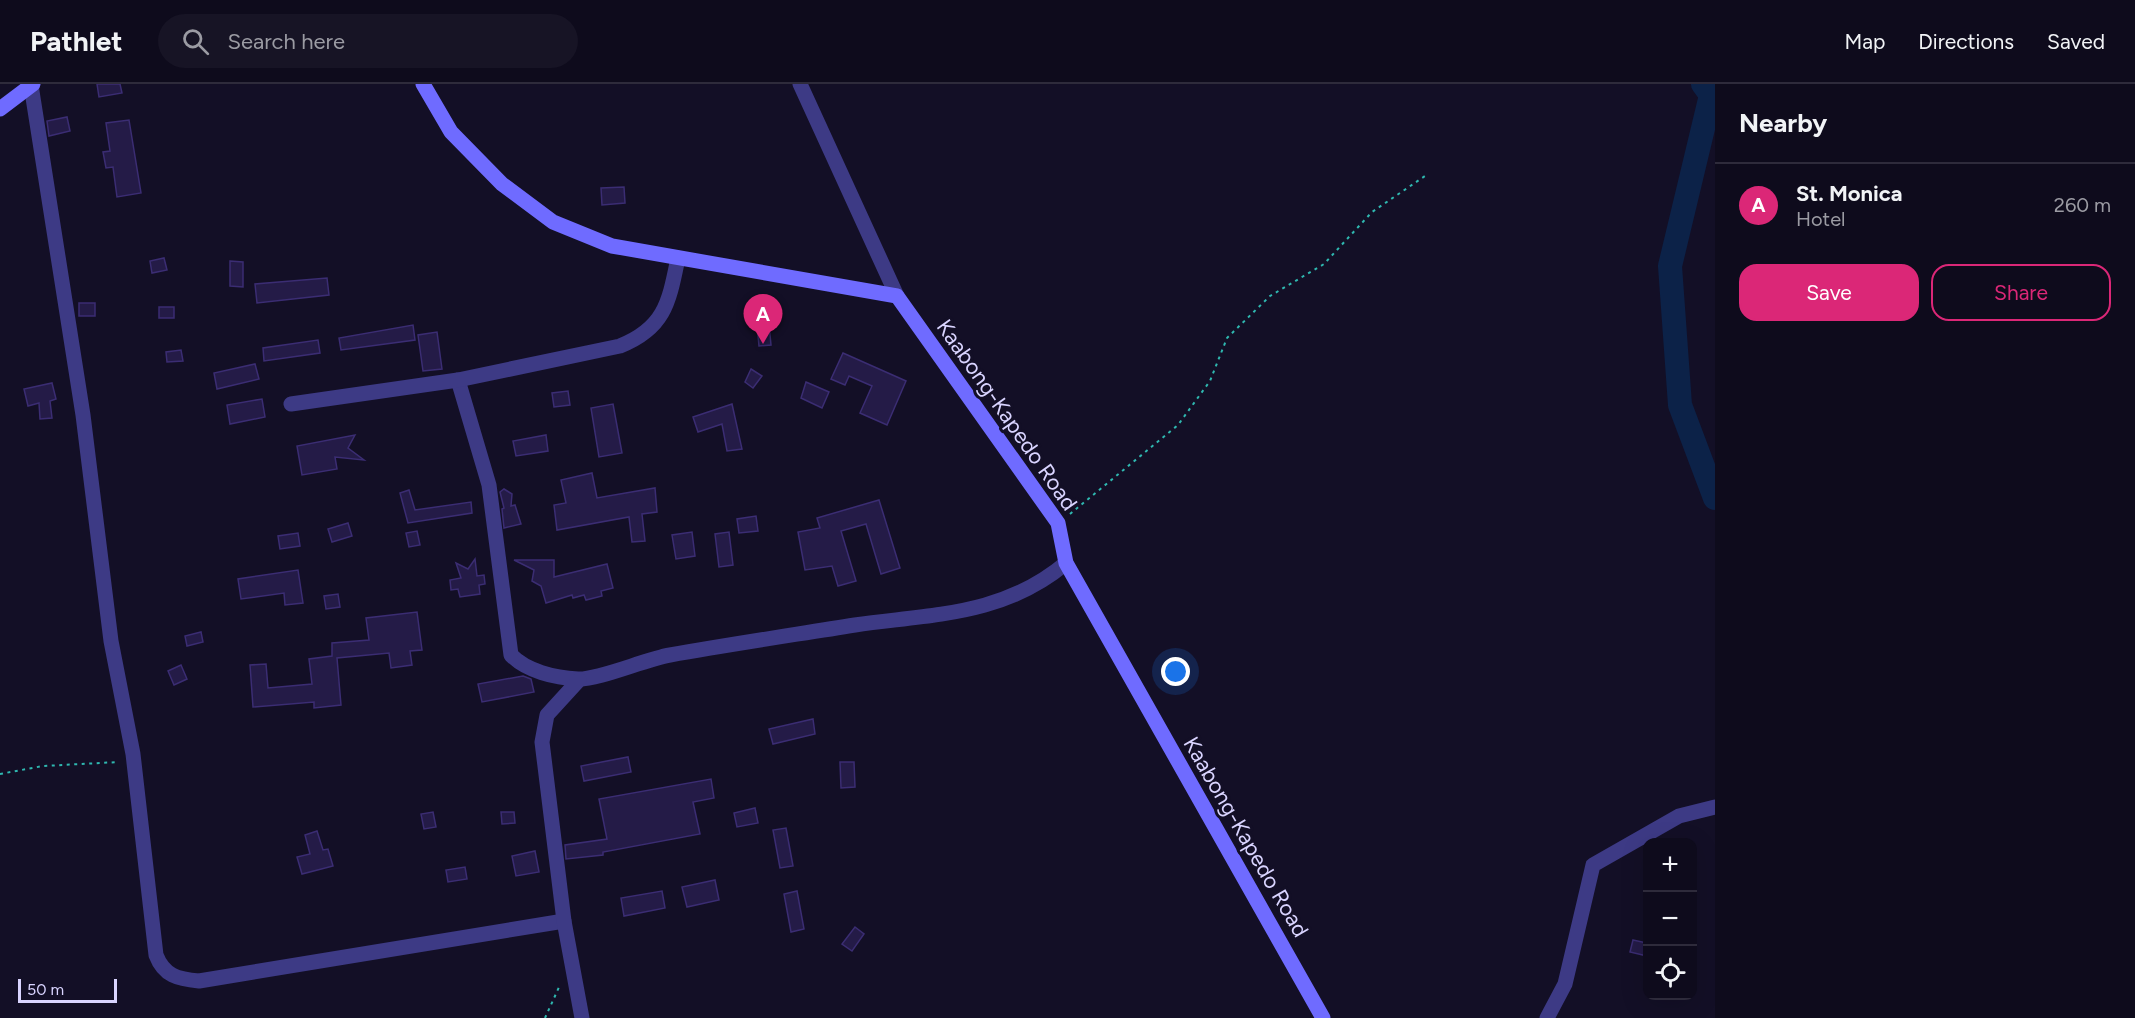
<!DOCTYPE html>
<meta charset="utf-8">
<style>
:root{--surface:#0e0b1c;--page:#171425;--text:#f1f3f6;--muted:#9b9ba3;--line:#2e2b3b;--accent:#db2777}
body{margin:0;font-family:Figtree,sans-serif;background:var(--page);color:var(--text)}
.controls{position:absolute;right:18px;bottom:18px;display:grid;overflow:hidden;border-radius:12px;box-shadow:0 6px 24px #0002}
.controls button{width:54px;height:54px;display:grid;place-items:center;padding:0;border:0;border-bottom:2px solid var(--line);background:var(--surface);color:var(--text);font:30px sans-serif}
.scale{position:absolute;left:18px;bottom:15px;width:99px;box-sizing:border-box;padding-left:6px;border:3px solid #d9d4ff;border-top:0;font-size:16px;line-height:21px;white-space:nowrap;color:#d9d4ff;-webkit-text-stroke:4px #130f26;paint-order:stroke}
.you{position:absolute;left:1176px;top:588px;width:21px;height:21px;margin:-15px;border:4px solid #fff;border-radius:50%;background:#1a73e8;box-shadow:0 0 0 9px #1a73e833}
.badge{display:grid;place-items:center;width:39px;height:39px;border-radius:50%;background:var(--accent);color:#fff;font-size:20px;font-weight:700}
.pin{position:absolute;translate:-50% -50px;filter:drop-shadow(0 2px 3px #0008)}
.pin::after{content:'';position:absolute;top:32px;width:21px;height:18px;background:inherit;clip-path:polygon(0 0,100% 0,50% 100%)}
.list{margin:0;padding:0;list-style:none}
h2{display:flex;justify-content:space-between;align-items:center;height:78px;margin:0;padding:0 24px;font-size:26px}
h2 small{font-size:20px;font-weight:400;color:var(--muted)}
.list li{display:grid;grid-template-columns:39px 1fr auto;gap:18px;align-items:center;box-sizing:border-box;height:84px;padding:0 24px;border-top:2px solid var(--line)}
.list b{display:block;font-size:22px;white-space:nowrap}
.list p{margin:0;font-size:20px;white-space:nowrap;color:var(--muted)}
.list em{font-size:20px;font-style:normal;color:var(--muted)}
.actions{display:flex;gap:12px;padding:18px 24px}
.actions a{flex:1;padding:14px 0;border:2px solid var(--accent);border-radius:18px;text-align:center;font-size:21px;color:var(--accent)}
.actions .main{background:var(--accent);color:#fff}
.icon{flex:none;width:33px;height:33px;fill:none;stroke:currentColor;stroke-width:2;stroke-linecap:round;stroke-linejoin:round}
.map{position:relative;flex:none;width:1715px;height:934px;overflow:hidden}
header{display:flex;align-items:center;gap:36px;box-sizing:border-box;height:84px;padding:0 30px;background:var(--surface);border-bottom:2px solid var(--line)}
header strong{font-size:28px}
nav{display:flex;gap:33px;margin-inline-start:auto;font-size:21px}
.search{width:420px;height:54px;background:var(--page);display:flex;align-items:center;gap:15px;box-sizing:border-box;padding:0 21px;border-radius:33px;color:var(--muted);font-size:22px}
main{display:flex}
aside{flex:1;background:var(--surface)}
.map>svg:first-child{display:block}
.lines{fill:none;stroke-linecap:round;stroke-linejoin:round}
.river{stroke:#0c2248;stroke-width:24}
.building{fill:#241b47;stroke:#3b2d73;stroke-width:1.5}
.path{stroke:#2fb8b0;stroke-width:2;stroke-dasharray:3 4.5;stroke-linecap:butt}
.minor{stroke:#3d3a85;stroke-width:15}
.tertiary{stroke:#3d3a85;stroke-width:15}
.secondary{stroke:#6f6bff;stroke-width:15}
.labels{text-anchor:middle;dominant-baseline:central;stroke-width:6;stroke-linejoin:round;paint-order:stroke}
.street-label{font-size:22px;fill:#d9d4ff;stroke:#130f26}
</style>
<header>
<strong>Pathlet</strong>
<div class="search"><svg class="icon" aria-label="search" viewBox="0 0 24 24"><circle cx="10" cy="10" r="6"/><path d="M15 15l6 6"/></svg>Search here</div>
<nav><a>Map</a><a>Directions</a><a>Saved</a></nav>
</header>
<main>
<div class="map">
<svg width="1715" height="934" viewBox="0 0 1715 934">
<rect width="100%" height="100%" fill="#130f26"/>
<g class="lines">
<path class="river" d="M 1703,0 L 1711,11 L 1670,182 L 1680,321 L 1715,414"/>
</g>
<g class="building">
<path d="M 97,0 L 120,0 L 122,9 L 99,13 Z"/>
<path d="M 67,33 L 70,47 L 49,52 L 47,37 Z"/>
<path d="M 129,36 L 141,109 L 117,113 L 113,83 L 106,84 L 103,68 L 110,67 L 106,39 Z"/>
<path d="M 624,103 L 625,119 L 602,121 L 601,104 Z"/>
<path d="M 164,174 L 167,186 L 152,189 L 150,177 Z"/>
<path d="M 230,177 L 243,178 L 243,203 L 230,202 Z"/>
<path d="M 327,194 L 329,211 L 257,219 L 255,200 Z"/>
<rect x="79" y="219" width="16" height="13"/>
<rect x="159" y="223" width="15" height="11"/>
<path d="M 769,240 L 771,261 L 759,262 L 757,241 Z"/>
<path d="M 413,241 L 415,256 L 341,266 L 339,254 Z"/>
<path d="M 437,248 L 442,285 L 423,287 L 418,251 Z"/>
<path d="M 318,256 L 320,269 L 264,277 L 263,264 Z"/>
<path d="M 181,266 L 183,277 L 167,278 L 166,268 Z"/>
<path d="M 843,269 L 906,297 L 887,341 L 860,329 L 872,302 L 849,292 L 845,301 L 831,295 Z"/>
<path d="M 255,280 L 259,295 L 217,305 L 214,289 Z"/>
<path d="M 751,285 L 762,292 L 753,304 L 745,298 Z"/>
<path d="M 806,298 L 829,308 L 822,324 L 801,314 Z"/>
<path d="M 52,299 L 56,315 L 50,317 L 52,334 L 40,335 L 39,319 L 28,322 L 24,305 Z"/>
<path d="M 568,307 L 570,321 L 554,323 L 552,309 Z"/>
<path d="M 262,315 L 265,333 L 230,340 L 227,321 Z"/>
<path d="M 613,320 L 622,369 L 599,373 L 591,324 Z"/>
<path d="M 732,320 L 742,365 L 727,367 L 722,340 L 698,348 L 693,333 Z"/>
<path d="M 355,351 L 348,364 L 364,376 L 335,373 L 337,385 L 302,391 L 297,362 Z"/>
<path d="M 546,351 L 548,367 L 516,372 L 513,357 Z"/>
<path d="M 592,389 L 597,414 L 655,404 L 657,428 L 642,430 L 645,457 L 632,458 L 629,433 L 557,446 L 554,421 L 566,419 L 561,396 Z"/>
<path d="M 504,405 L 512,410 L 511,422 L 515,421 L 521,440 L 504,444 L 502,425 L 504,424 L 500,408 Z"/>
<path d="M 409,406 L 415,426 L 471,418 L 472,429 L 408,439 L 400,409 Z"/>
<path d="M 879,416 L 900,484 L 881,490 L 866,440 L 841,447 L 856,497 L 838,502 L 832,482 L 805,486 L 798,448 L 820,444 L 817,434 Z"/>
<path d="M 756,432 L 758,447 L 739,449 L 737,435 Z"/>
<path d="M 348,439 L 352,452 L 332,458 L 328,445 Z"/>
<path d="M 417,447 L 420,461 L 409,463 L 406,449 Z"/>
<path d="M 692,448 L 695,472 L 676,475 L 672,451 Z"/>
<path d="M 729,448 L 733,481 L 719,483 L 715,450 Z"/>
<path d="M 298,449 L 300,462 L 280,465 L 278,452 Z"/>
<path d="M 475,475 L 477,492 L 484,491 L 485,500 L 479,501 L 480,510 L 460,513 L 458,505 L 451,506 L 450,496 L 461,494 L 456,479 L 468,485 Z"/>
<path d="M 514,476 L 554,476 L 554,493 L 607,480 L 613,504 L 601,507 L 602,512 L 586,516 L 584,511 L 573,514 L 572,511 L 546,519 L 541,502 L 532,497 L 534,486 Z"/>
<path d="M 298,486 L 303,519 L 285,521 L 284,509 L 241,515 L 238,495 Z"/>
<path d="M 338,510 L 340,523 L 326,525 L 324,512 Z"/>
<path d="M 417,528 L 422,566 L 410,567 L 412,581 L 391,584 L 389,569 L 337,574 L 341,621 L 314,624 L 314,618 L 253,623 L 250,581 L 266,580 L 268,604 L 312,600 L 309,575 L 332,572 L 332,559 L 369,556 L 366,534 Z"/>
<path d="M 201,548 L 203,558 L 187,562 L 185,552 Z"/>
<path d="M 181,581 L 187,595 L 174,601 L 168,587 Z"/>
<path d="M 523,592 L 531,595 L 534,608 L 482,618 L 478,600 Z"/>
<path d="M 813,635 L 815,650 L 773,660 L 769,645 Z"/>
<path d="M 628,673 L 631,688 L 584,697 L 581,682 Z"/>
<path d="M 840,678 L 854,678 L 855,703 L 841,704 Z"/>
<path d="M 711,695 L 714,714 L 693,718 L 700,750 L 603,768 L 603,771 L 566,775 L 565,761 L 607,755 L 599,715 Z"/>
<path d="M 755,724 L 758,739 L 737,743 L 734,729 Z"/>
<path d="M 433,728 L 436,743 L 424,745 L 421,730 Z"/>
<path d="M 501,728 L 514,728 L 515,739 L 502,740 Z"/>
<path d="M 786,744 L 793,782 L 780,784 L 773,746 Z"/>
<path d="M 317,747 L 323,766 L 328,765 L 333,782 L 302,790 L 297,773 L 310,770 L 305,751 Z"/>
<path d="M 535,767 L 539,788 L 516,792 L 512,772 Z"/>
<path d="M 465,783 L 467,795 L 448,798 L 446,786 Z"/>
<path d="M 715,796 L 719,816 L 687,823 L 682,803 Z"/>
<path d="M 662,807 L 665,824 L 624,832 L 621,814 Z"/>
<path d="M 797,807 L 804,845 L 791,848 L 784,810 Z"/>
<path d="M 855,843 L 864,850 L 852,867 L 842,860 Z"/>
<path d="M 1633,856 L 1647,859 L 1647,872 L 1630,868 Z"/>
</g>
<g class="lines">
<g class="path">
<path d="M 1070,430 L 1178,341 L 1210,297 L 1227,254 L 1270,212 L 1324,180 L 1372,128 L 1425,92"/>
<path d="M 0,690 L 43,682 L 119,678"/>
<path d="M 545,934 L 560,901"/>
</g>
<g class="minor">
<path d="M 31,1 L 83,331 L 111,557 L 133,670 L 156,871 C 164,892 178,895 199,897 L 564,837"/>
<path d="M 458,296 L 489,401 L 511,571 C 526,587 555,594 578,595 C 598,596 646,575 670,571 C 732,560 793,551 855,541 C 932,530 1003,532 1066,479"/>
<path d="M 291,320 L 458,296 L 620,262 C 665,244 669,218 678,174"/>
<path d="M 579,596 L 547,631 L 542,658 L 564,837 L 582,934"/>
<path d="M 1547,934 L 1565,900 L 1593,781 L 1679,732 L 1715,723"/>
</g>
<path class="tertiary" d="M 800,0 L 897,212"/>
<g class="secondary">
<path d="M 423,0 L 451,48 L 502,100 L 553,138 L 612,162 L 897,212 L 1058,439 L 1066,479 L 1323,934"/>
<path d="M 0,25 L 33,0"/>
</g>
</g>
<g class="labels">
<g class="street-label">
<text transform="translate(1007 331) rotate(55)">Kaabong-Kapedo Road</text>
<text transform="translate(1246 753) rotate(60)">Kaabong-Kapedo Road</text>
</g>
</g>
</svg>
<div class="controls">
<button>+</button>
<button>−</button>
<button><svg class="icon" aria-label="locate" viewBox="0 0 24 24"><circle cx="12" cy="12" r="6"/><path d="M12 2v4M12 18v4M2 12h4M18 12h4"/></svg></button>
</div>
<div class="scale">50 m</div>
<div class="you"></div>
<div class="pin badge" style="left:763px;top:260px">A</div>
</div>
<aside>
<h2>Nearby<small></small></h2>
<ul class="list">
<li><span class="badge">A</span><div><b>St. Monica</b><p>Hotel</p></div><em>260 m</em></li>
</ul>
<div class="actions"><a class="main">Save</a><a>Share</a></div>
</aside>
</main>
